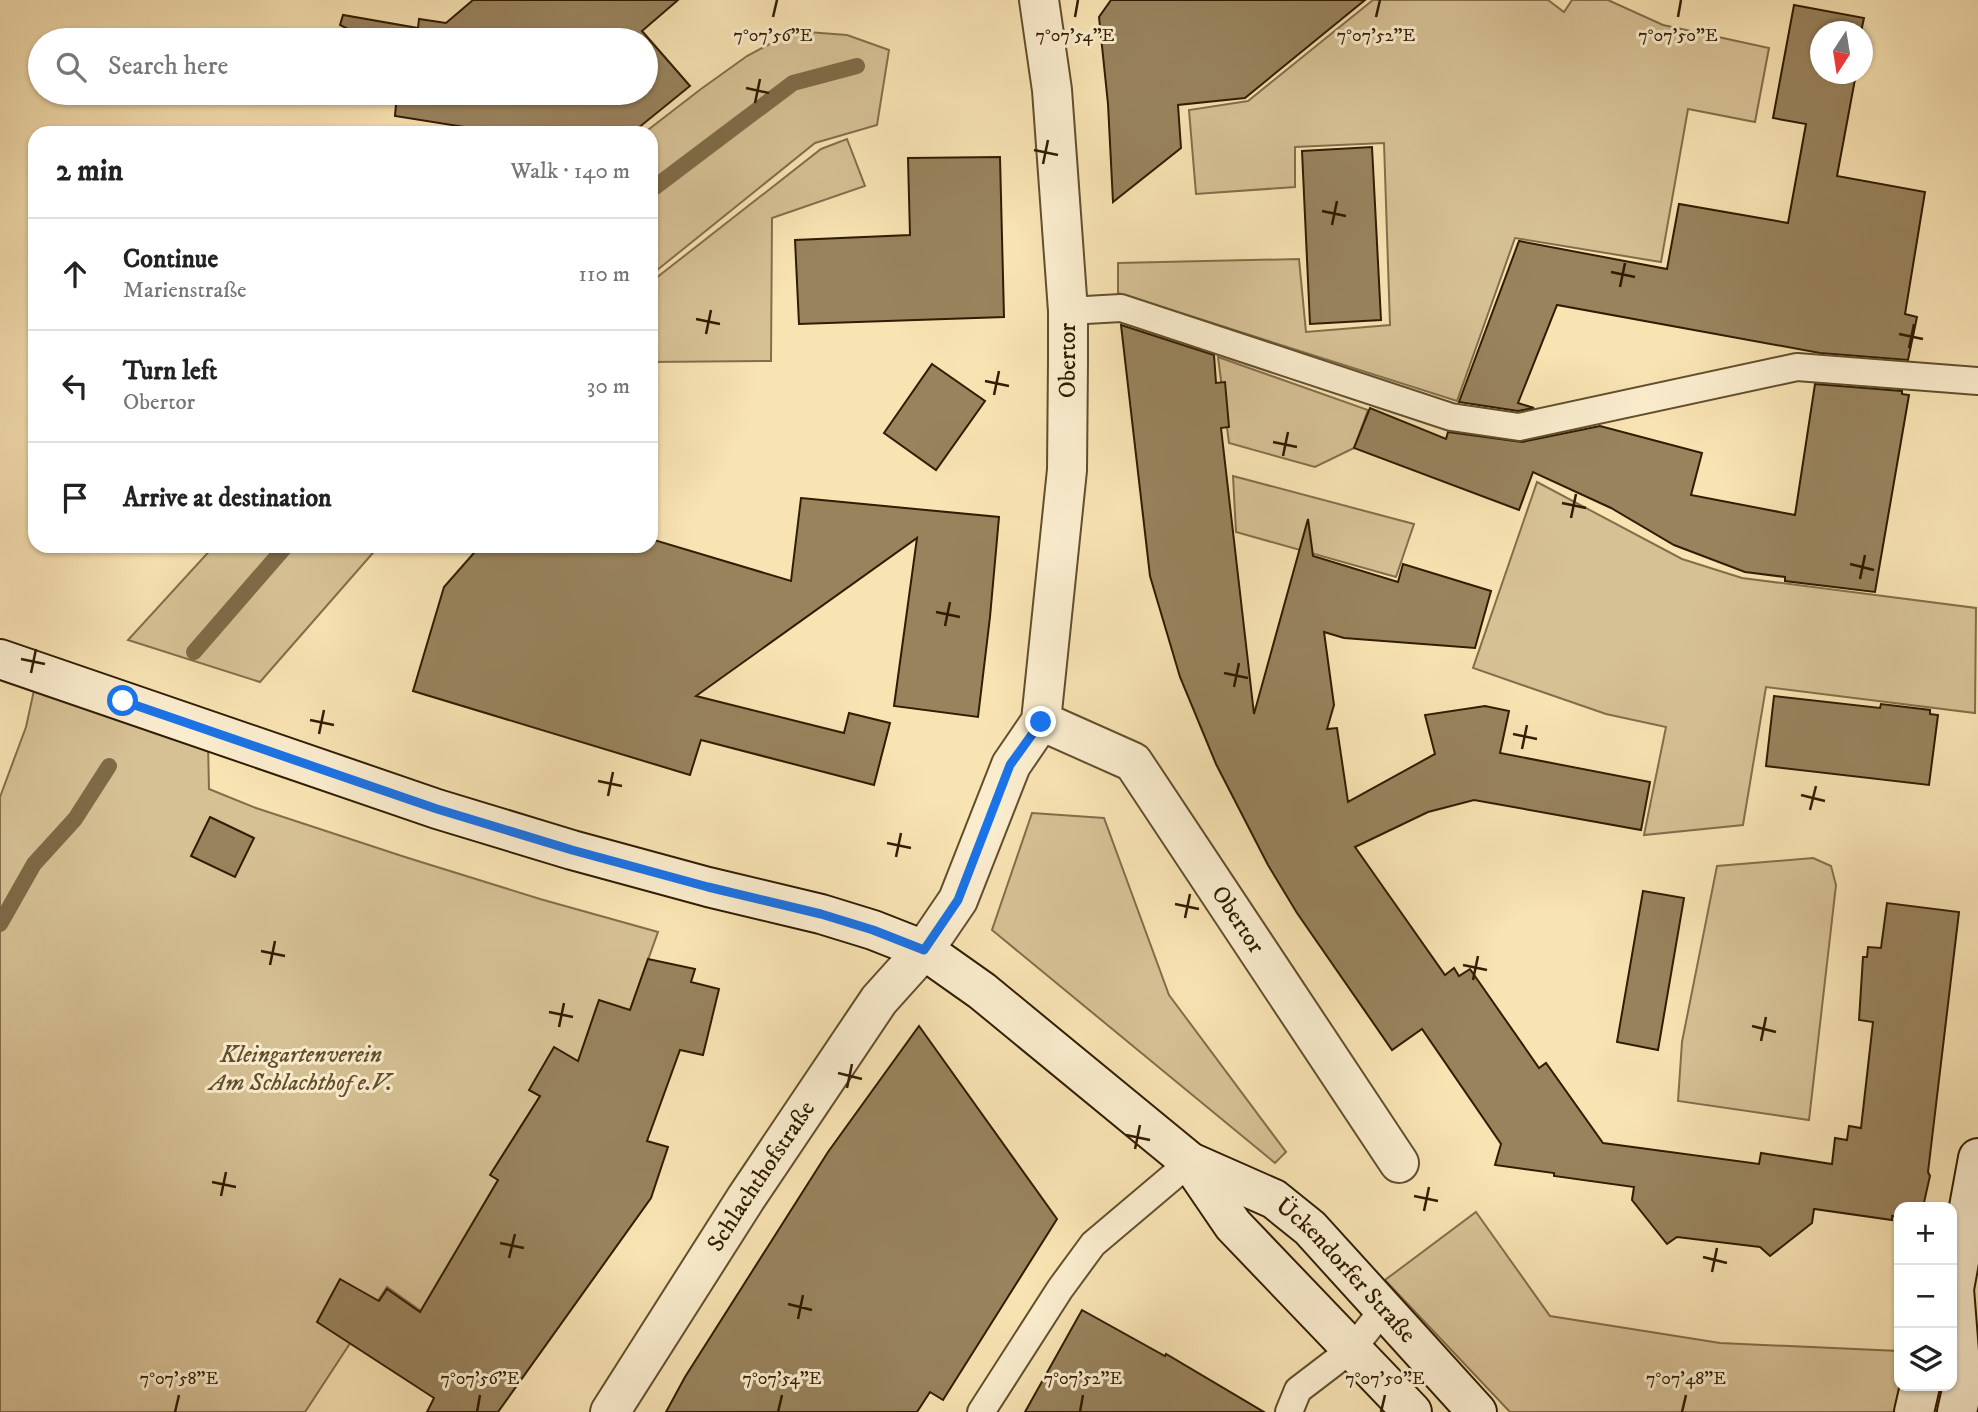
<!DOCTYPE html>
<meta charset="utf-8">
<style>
:root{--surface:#fff;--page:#f6f6f6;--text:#222;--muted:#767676;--line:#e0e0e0}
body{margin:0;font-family:"IM FELL DW Pica",serif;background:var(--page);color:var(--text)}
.controls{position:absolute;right:21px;bottom:21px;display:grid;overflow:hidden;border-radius:14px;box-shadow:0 2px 5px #0004}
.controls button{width:63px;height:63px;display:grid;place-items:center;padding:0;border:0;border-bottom:2px solid var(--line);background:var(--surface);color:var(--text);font:35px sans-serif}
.compass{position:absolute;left:1810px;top:21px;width:63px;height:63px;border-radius:50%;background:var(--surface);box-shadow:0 2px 5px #0004;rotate:192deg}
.stop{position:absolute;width:21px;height:21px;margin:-16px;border:5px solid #1a73e8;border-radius:50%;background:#fff}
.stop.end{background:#1a73e8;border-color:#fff;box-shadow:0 2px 7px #0008}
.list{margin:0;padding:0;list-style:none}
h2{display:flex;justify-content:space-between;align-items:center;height:91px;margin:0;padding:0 28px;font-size:30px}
h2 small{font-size:23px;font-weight:400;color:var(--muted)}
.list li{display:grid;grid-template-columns:46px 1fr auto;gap:21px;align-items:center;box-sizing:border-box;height:112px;padding:0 28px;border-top:2px solid var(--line)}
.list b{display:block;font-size:26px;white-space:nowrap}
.list p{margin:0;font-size:23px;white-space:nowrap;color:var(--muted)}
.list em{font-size:23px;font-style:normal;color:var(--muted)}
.icon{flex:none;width:38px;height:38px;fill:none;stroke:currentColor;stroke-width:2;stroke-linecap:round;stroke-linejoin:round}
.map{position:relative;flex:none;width:1978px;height:1412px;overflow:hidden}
.search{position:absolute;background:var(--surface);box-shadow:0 2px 5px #0004;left:28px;top:28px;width:630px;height:77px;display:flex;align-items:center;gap:18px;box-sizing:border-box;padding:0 24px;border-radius:38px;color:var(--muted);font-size:26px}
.panel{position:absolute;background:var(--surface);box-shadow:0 2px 5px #0004;left:28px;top:126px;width:630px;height:427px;border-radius:21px}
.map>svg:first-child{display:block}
.green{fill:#d6c195;stroke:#836e4a;stroke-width:2}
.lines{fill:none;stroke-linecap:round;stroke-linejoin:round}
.stream{stroke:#7f6b47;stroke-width:16}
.building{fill:#98835d;stroke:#301c00;stroke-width:2}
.service-casing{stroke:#624e2d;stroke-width:30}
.minor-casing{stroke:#624e2d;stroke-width:42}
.secondary-casing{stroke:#301c00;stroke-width:42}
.service{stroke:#faedce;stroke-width:26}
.minor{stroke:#faedce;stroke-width:38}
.secondary{stroke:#faedce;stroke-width:38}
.route{stroke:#1a73e8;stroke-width:9}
.ticks{fill:none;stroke:#301c00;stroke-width:2.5}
.labels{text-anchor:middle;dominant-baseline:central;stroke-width:6;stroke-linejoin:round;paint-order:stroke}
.street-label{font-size:24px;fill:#301c00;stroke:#faedce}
.park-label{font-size:24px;font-style:italic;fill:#624e2d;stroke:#faedce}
.ticks-label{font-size:18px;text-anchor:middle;fill:#301c00;stroke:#faedce;stroke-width:6;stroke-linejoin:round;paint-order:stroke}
</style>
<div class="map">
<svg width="1978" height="1412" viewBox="0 0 1978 1412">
<rect width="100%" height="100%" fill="#f8e3b3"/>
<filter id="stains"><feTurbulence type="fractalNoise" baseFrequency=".00286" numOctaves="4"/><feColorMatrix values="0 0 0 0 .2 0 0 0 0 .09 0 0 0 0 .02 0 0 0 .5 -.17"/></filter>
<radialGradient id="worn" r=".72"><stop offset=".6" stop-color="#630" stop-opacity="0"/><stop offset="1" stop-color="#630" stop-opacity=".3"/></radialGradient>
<g class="green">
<path d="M 1373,0 L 1548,0 L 1564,12 L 1572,0 L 1608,0 L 1663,25 L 1769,48 L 1755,122 L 1688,109 L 1661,262 L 1515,238 L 1457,401 L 1118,293 L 1118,263 L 1299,259 L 1306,332 L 1390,325 L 1384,143 L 1295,147 L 1295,187 L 1196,194 L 1189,110 L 1248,101 Z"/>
<path d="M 794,31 L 847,35 L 889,50 L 877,125 L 815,143 L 651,275 L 651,133 L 644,133 L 701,89 L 747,56 Z"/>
<path d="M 847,139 L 865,186 L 772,218 L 771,361 L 651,362 L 651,282 L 821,149 Z"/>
<path d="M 1218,357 L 1368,410 L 1354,448 L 1315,467 L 1229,443 Z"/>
<path d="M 1233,476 L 1414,524 L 1396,577 L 1236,532 Z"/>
<path d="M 1537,482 L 1682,559 L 1742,578 L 1976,608 L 1975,713 L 1766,687 L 1743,825 L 1644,835 L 1666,727 L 1606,714 L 1473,668 Z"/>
<path d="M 214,546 L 379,546 L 260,682 L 128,640 Z"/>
<path d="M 36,681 L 208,743 L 209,789 L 256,808 L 405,857 L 540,899 L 658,932 L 630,1010 L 442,1326 L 387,1287 L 305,1412 L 0,1412 L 0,797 L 26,727 Z"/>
<path d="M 1032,813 L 1104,818 L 1169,995 L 1286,1152 L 1275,1163 L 992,930 Z"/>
<path d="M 1813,858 L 1831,866 L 1836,885 L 1809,1120 L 1678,1101 L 1682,1042 L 1717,866 Z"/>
<path d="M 1476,1212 L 1550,1316 L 1720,1343 L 1899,1351 L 1899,1386 L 1909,1386 L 1902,1412 L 1510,1412 L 1385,1280 Z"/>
</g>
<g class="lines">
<g class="stream">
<path d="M 651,190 L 793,83 L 857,66"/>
<path d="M 194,652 L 286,546"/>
<path d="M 0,924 L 34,864 L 75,819 L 109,766"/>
</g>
</g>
<g class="building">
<path d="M 473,0 L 678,0 L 642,31 L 690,86 L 632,133 L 502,133 L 395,116 L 397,93 L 646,93 L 646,40 L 370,40 L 340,25 L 343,15 L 418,28 L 419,19 L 446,23 Z"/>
<path d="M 1111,0 L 1365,0 L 1245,98 L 1178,105 L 1181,148 L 1113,202 L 1108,104 L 1099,17 Z"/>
<path d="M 1794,5 L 1864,18 L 1861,32 L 1821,32 L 1821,74 L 1856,74 L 1837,176 L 1925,192 L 1905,314 L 1917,317 L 1908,360 L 1820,353 L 1557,305 L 1518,403 L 1534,408 L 1518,411 L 1459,402 L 1519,241 L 1667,269 L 1679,204 L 1788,223 L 1806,124 L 1773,118 Z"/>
<path d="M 1372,147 L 1381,320 L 1310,324 L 1302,151 Z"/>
<path d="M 1000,157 L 1004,317 L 799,324 L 795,240 L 910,235 L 908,158 Z"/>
<path d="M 1121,325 L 1214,355 L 1216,383 L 1225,382 L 1229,427 L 1221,428 L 1254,714 L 1308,519 L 1313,556 L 1398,582 L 1403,564 L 1491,591 L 1475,648 L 1344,638 L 1324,632 L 1334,705 L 1327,729 L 1337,728 L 1348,802 L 1435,754 L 1425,715 L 1485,706 L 1509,711 L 1500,753 L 1650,782 L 1641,830 L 1474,800 L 1428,812 L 1355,847 L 1445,975 L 1454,968 L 1459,976 L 1470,969 L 1539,1068 L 1546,1063 L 1603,1143 L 1759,1164 L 1761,1153 L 1832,1164 L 1835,1138 L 1847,1140 L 1849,1126 L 1861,1128 L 1873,1022 L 1859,1020 L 1863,957 L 1867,957 L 1868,947 L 1881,948 L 1887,903 L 1959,912 L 1928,1172 L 1930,1176 L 1923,1207 L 1899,1207 L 1899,1217 L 1892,1216 L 1892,1220 L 1814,1209 L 1812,1223 L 1770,1256 L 1760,1247 L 1677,1237 L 1667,1244 L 1632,1200 L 1634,1187 L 1554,1176 L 1554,1173 L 1495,1165 L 1501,1144 L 1422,1029 L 1392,1050 L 1297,913 L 1268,865 L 1216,764 L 1180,677 L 1150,576 Z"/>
<path d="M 932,364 L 985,401 L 936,470 L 884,433 Z"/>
<path d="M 1815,384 L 1902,391 L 1902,394 L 1909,395 L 1875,592 L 1785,581 L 1785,577 L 1745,572 L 1674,545 L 1611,508 L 1533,472 L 1519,510 L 1354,448 L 1370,408 L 1446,439 L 1448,432 L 1522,442 L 1600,426 L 1702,453 L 1691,495 L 1795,515 Z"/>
<path d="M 801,498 L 999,517 L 990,617 L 978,717 L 894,706 L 917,538 L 696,696 L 844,733 L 849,713 L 890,723 L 874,785 L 701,740 L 690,775 L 413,691 L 444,587 L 480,546 L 651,546 L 651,539 L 791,581 Z"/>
<path d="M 1774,696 L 1880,708 L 1881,704 L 1930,710 L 1930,714 L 1938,715 L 1929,785 L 1766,766 Z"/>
<path d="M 210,817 L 254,838 L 235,877 L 191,856 Z"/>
<path d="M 1643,891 L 1684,898 L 1658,1050 L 1617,1042 Z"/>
<path d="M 648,959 L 695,969 L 691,982 L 719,989 L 703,1055 L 680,1050 L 647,1141 L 668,1147 L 651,1198 L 498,1412 L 427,1412 L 434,1398 L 317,1322 L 340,1279 L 379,1301 L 387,1289 L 420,1312 L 498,1180 L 490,1175 L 540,1096 L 529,1090 L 554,1047 L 578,1061 L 599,1000 L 630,1010 Z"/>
<path d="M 919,1026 L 1057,1219 L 943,1400 L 930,1392 L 917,1412 L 666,1412 L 685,1377 L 828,1152 Z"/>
<path d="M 1082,1310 L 1165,1356 L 1166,1354 L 1264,1412 L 1025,1412 Z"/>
</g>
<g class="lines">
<g class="service-casing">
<g id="service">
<path d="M 1068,311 L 1121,308 L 1451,417 L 1519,427 L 1797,367 L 1978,381"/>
<path d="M 981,1412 L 1060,1289 L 1093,1244 L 1190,1162"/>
<path d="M 1289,1412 L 1298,1390 L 1353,1348 L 1383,1310"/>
</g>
</g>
<g class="minor-casing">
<g id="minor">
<path id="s1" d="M 1041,721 L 1133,762 L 1399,1163"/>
<path id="s2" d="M 610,1412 L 746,1198 L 879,1000 L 924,950 L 958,900 L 1011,765 L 1041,721 L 1067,470 L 1068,360 L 1068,311 L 1052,90 L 1039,0"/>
</g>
</g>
<g class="secondary-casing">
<g id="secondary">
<path id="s3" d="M 0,659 L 437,809 L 572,850 L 708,887 L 821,914 L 873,930 L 924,950 L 982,991 L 1190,1162 L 1274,1199 L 1310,1228 L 1477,1412"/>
<path d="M 1190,1162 L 1233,1225 L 1412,1412"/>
<path d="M 1914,1412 L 1920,1386"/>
<path d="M 1957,1412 L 1962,1390 L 1954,1289 L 1978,1158"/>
</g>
</g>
<use href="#service" class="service"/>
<use href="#minor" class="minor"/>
<use href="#secondary" class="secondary"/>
</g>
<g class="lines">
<path class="route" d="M 123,701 L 437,809 L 572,850 L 708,887 L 821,914 L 873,930 L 924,950 L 958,900 L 1010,765 L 1041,722"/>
</g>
<path class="ticks" d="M 773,17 L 777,0M 1075,17 L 1078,0M 1376,17 L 1380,0M 1678,17 L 1681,0M 746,88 L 769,93M 755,103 L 760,79M 1034,150 L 1058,155M 1043,164 L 1048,140M 1322,211 L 1346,216M 1332,225 L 1337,201M 1611,272 L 1635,277M 1620,287 L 1625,263M 696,319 L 720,324M 706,334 L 711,310M 1899,334 L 1923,339M 1909,348 L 1914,324M 985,381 L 1009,386M 994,395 L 999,371M 1273,442 L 1297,447M 1283,456 L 1288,432M 1562,503 L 1586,508M 1571,518 L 1576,494M 1850,564 L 1874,570M 1860,579 L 1865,555M 936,612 L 960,617M 945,626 L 950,602M 21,659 L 45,664M 31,673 L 36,649M 1224,673 L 1248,678M 1234,687 L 1239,663M 310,720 L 334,725M 319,734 L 324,710M 1513,734 L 1537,739M 1522,749 L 1527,725M 598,781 L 622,786M 1801,795 L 1825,801M 608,796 L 613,772M 1810,810 L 1816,786M 887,843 L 911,848M 896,857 L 901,833M 1175,904 L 1199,909M 1185,918 L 1190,894M 261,951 L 285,956M 270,965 L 275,941M 1463,965 L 1487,970M 1473,980 L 1478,956M 549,1012 L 573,1017M 1752,1026 L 1776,1032M 559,1027 L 564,1003M 1761,1041 L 1766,1017M 838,1073 L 862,1079M 847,1088 L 852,1064M 1126,1135 L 1150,1140M 1135,1149 L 1140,1125M 212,1182 L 236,1187M 221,1196 L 226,1172M 1414,1196 L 1438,1201M 1424,1211 L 1429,1187M 500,1243 L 524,1248M 1703,1257 L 1727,1263M 509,1258 L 515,1234M 1712,1272 L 1717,1248M 788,1304 L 812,1310M 798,1319 L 803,1295M 175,1412 L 179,1395M 477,1412 L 480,1395M 778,1412 L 782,1395M 1080,1412 L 1083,1395M 1381,1412 L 1385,1395M 1682,1412 L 1686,1395"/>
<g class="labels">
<g class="street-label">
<text stroke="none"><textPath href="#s2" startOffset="1180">Obertor</textPath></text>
<text stroke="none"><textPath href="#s1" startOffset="290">Obertor</textPath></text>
<text stroke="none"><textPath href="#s2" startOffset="280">Schlachthofstraße</textPath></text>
<text stroke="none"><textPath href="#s3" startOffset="1503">Ückendorfer Straße</textPath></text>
</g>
<g class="park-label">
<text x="301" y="1055">Kleingartenverein<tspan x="301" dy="28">Am Schlachthof e.V.</tspan></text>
</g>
</g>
<g class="ticks-label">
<text x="773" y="41">7°07'56"E</text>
<text x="1075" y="41">7°07'54"E</text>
<text x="1376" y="41">7°07'52"E</text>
<text x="1678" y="41">7°07'50"E</text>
<text x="179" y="1384">7°07'58"E</text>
<text x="480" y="1384">7°07'56"E</text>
<text x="782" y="1384">7°07'54"E</text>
<text x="1083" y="1384">7°07'52"E</text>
<text x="1385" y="1384">7°07'50"E</text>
<text x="1686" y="1384">7°07'48"E</text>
</g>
<rect width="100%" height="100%" filter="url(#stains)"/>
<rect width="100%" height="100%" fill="url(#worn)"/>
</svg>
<div class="controls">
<button>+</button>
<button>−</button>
<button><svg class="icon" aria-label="layers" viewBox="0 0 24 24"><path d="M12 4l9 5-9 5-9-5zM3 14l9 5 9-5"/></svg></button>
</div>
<svg class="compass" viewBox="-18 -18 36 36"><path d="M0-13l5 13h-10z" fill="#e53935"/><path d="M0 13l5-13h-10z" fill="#767676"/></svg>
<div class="stop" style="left:123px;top:701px"></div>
<div class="stop end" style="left:1041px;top:722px"></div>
<div class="search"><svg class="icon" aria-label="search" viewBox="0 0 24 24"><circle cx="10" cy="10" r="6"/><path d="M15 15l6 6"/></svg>Search here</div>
<section class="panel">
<h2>2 min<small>Walk · 140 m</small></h2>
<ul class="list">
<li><svg class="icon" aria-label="ahead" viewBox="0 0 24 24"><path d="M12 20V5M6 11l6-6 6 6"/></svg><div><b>Continue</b><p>Marienstraße</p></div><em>110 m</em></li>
<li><svg class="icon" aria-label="left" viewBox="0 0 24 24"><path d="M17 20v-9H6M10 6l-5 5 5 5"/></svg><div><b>Turn left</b><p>Obertor</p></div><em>30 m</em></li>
<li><svg class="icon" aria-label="arrive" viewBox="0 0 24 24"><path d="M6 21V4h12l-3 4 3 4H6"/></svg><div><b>Arrive at destination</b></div></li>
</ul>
</section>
</div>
